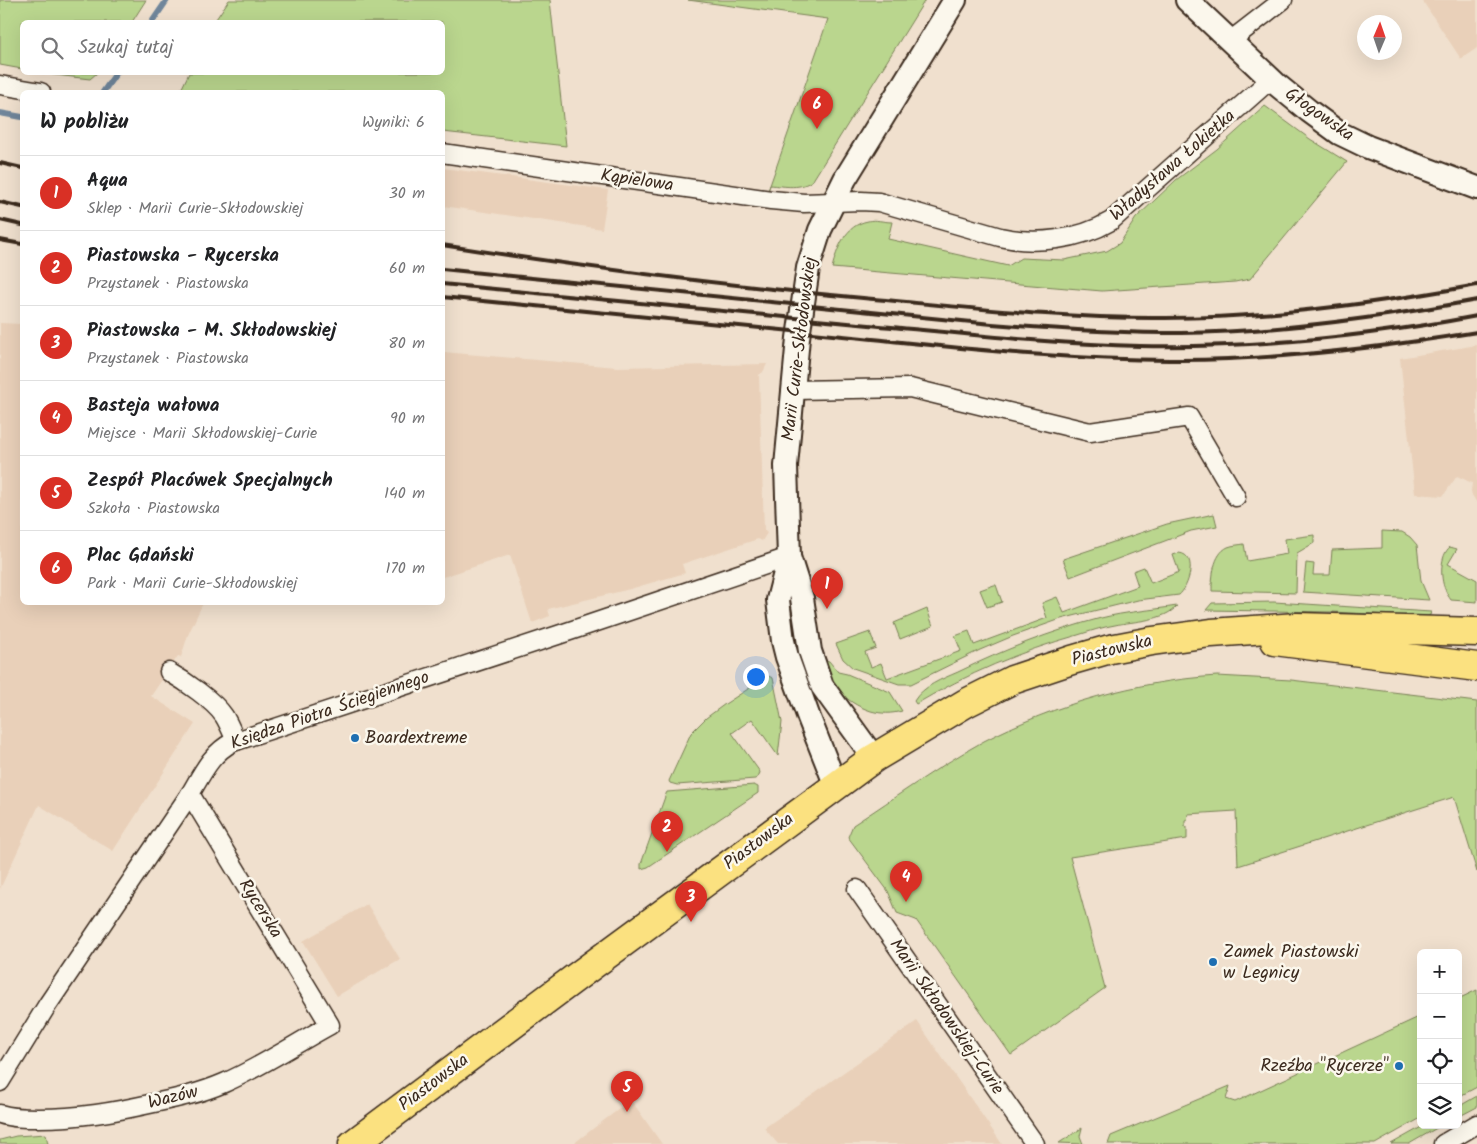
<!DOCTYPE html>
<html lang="pl">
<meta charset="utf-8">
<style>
:root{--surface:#fff;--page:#f6f6f6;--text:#202124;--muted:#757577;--line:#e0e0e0;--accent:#d93025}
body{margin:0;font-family:Kalam,sans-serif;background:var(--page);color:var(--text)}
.controls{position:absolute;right:15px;bottom:15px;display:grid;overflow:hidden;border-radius:8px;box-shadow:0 5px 20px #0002}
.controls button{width:45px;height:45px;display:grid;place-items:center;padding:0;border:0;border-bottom:1px solid var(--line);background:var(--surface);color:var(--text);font:25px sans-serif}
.compass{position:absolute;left:1357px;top:15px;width:45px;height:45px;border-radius:50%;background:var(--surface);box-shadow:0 5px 20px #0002;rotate:2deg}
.you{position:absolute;left:755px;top:676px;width:18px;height:18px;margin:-12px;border:4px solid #fff;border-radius:50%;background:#1a73e8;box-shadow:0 0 0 8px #1a73e833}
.badge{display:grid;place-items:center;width:32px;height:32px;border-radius:50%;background:var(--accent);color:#fff;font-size:16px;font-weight:700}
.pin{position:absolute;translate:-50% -41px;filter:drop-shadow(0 1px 2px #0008)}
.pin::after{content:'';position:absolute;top:26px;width:18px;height:15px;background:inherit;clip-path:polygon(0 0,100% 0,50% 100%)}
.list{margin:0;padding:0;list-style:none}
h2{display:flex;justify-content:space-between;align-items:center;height:65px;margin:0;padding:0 20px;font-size:21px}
h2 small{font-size:16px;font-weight:400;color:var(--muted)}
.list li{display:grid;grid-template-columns:32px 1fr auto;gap:15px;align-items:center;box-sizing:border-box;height:75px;padding:0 20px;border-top:1px solid var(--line)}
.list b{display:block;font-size:19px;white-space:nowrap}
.list p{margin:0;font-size:16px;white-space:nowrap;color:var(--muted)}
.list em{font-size:16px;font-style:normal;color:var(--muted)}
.icon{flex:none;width:28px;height:28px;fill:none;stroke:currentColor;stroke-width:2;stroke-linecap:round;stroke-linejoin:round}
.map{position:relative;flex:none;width:1477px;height:1144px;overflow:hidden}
.search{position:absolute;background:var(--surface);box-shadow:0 5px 20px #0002;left:20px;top:20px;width:425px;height:55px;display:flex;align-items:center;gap:12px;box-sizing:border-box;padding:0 18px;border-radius:8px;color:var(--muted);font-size:19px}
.panel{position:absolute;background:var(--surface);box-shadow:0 5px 20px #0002;left:20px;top:90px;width:425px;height:515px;border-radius:8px}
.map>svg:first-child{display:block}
.built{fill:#e9d0b9}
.green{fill:#bad68e;stroke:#7a8056}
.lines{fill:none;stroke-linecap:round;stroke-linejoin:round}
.stream{stroke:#6f869b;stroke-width:6}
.minor-casing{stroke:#3b2a1e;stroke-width:21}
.tertiary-casing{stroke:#3b2a1e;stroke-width:26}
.primary-casing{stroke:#3b2a1e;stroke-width:31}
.minor{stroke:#fbf7ec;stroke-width:18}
.tertiary{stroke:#fbf7ec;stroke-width:22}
.primary{stroke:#fbe180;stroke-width:28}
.rail{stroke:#3b2a1e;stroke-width:4}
.poi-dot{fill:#1f6fb2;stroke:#fbf7ec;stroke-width:2}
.labels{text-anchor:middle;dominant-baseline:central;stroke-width:5;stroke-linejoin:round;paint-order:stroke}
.street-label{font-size:18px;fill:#3b2a1e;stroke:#fbf7ec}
.poi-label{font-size:18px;fill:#3b2a1e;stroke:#fbf7ec;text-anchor:start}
</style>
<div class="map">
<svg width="1477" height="1144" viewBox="0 0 1477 1144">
<rect width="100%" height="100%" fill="#f0e0ce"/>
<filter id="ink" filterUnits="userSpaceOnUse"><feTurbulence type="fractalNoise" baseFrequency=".02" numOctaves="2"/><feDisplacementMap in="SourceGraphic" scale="10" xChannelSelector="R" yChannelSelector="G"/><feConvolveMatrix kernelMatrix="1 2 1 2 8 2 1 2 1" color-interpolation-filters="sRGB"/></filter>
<g filter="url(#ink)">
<g class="built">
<path d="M 1422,0 L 1477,0 L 1477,48 L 1461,59 Z"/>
<path d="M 443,168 L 608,190 L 602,229 L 443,206 Z"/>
<path d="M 0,323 L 22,324 L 22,602 L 203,603 L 188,635 L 181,657 L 178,656 L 151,696 L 195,724 L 113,851 L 39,805 L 0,889 Z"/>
<path d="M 1477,345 L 1477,503 L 1472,495 L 1471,491 L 1472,483 L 1457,476 L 1443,496 L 1415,494 L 1400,358 Z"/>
<path d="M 443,352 L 617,367 L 767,364 L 763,372 L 759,375 L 764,530 L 767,533 L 762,541 L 758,539 L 682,564 L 685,573 L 630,589 L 548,609 L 550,616 L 532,623 L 510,555 L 443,577 Z"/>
<path d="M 367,904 L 400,959 L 337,996 L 303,941 Z"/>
<path d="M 917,1021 L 1002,1144 L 778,1144 L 764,1128 Z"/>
<path d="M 631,1100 L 662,1144 L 573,1144 L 582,1137 Z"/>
</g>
<g class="green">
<path d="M 0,0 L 146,0 L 132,22 L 22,22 L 22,69 L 0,65 Z"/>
<path d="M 229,0 L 550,0 L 566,146 L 443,132 L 442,92 L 180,92 L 189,73 L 442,72 L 442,22 L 214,22 Z"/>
<path d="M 688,0 L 925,0 L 813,180 C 801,190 785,186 770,185 L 768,191 L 828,19 Z"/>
<path d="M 38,73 L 97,73 L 90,79 Z"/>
<path d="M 1265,106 L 1310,139 L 1347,162 L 1250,279 L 1235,282 L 1102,291 L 832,268 C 837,249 845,225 868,221 C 875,219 884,222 892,222 L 888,239 L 1008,266 L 1021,258 L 1064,260 L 1107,251 L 1120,243 L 1136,218 L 1176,180 L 1217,149 Z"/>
<path d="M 1214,514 L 1217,526 L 1191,531 L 1070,577 L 1063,559 L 1167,524 Z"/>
<path d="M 1382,531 L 1402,532 L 1410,537 L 1417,545 L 1421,581 L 1429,600 L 1303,592 L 1306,563 L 1314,564 L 1313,575 L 1330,575 L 1332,550 L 1382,548 Z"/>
<path d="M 1314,535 L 1314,543 L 1297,553 L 1296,593 L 1212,591 C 1212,577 1213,554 1228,547 C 1233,545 1239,545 1244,544 L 1247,561 L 1287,554 L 1285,539 Z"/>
<path d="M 1450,547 L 1457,549 L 1448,564 L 1477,580 L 1477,602 L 1451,600 C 1449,597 1446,593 1445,589 C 1440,578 1440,555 1450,547 Z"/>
<path d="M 1179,553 C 1199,555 1188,588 1179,595 L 1138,600 L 1061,619 L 1013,636 L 980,650 L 911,684 L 899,684 L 853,668 L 843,659 L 836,644 L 870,632 L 876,648 L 865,652 L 871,667 L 881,663 L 887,678 L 961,651 L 955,636 L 969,631 L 974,645 L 1047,618 L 1042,603 L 1057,597 L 1064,613 L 1138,586 L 1133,571 L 1144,567 L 1151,583 L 1179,572 L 1173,555 Z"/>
<path d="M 994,585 L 996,585 L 1002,602 L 987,607 L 980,590 Z"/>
<path d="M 1274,602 L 1431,612 L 1430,615 L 1426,617 L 1332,612 L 1206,610 L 1212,603 Z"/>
<path d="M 1177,606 C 1164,621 1134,621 1115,625 C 1103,627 1091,631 1078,635 C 1021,651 967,674 916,704 L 914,701 C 923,686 942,679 958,672 C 1003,650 1052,631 1101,618 C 1125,612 1152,610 1177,606 Z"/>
<path d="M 927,609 L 933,626 L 900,639 L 894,623 Z"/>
<path d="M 823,659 L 829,661 L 838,672 L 847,674 L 890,692 L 902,711 C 891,714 882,714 871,711 C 843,702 832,685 823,659 Z"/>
<path d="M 768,676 L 773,678 L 782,722 L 778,756 L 752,719 L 732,733 L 760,772 L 759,776 L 755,779 L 677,785 L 670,783 L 669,781 L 691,733 L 706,718 L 725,704 Z"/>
<path d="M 1217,676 L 1291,680 L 1477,702 L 1477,872 L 1454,797 L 1238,866 L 1236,811 L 1188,814 L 1187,820 L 1185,821 L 1185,827 L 1187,827 L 1187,839 L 1070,857 L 1105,988 L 1011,1055 L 916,920 L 897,913 L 888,891 L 848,837 L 853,825 C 896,797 939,766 984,741 C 1055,704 1137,681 1217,676 Z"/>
<path d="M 754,785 L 758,787 L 758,793 L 648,867 L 641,869 L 641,864 L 666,794 L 667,792 Z"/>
<path d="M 1477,990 L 1477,1087 L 1458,1097 L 1458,999 Z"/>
<path d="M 1421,1016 L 1421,1118 L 1375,1144 L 1108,1144 L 1111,1136 L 1230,1086 L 1226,1099 L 1235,1102 Z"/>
<path d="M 1477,1096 L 1477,1107 L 1458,1117 L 1458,1107 Z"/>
<path d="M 1425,1125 L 1442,1125 L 1409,1144 L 1391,1144 Z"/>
<path d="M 1082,1128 L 1080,1136 L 1083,1144 L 1059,1143 Z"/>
<path d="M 46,1134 L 48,1144 L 0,1144 L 0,1140 L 16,1136 Z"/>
</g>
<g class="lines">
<g class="stream">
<path d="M 152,22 L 167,0"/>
<path d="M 103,92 L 117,72"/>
<path d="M 0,113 L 22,117"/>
</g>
<g class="minor-casing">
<g id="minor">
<path d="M 1230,41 L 1283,0"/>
<path d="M 0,85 L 41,92"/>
<path d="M 442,153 L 771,200 L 804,203 L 861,201 L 879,202 L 1000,237 C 1035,245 1079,240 1111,221 L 1271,79"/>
<path d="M 793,390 L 910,388 L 1090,432 L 1189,417 L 1236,497"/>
<path d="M 169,672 C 185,681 214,701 224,716 C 229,724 232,732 236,741"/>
<path d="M 857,889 L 1035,1144"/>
<path d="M 0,1082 L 48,1004 L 190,794 C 202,774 211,753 233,742 L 558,635 L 789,557"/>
<path d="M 0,1114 C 12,1118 25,1118 38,1118 C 79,1118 114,1112 154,1103 C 178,1098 201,1093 224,1083 C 261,1067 295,1044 330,1025 L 190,794"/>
<path d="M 1443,1144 L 1477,1124"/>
</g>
</g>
<g class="tertiary-casing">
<g id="tertiary">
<path d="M 1187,0 L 1276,84 L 1309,111 L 1339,133 L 1368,147 L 1477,188"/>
<path d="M 789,557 L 778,600 L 783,641 L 787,657 L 809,718 L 836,786"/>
<path d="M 874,758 L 822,686 L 810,651 L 802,598 L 789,557 L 786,466 L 798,338 L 808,268 L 820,230 L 845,179 L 955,0"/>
</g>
</g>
<g class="primary-casing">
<g id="primary">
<path d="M 1275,641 L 1477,667"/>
<path d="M 353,1144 L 575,978 L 874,758 L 966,703 L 1012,680 L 1072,660 L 1110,649 L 1152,641 L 1211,633 L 1297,627 L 1477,632"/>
</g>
</g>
<use href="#minor" class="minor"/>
<use href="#tertiary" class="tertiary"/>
<use href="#primary" class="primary"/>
<g class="rail">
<path d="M 0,163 L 22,168"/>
<path d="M 0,202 L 22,207"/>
<path d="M 0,220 L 22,225"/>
<path d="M 0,240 L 22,244"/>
<path d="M 442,245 C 582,267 722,285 863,298 C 963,307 1064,319 1165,318 C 1270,318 1374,304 1477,285"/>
<path d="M 442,269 L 992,324 C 1055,329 1118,333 1181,333 C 1280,332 1379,318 1477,300"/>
<path d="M 442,284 C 585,297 727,312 869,325 C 959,333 1049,344 1140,346 C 1253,348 1366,337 1477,316"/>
<path d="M 442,297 C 579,311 716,324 853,337 C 962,348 1071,361 1181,360 C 1281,360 1379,348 1477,332"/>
</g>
</g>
</g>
<g class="poi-dot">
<circle cx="355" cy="738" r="5"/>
<circle cx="1213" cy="962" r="5"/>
<circle cx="1399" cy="1066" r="5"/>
</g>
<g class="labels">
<g class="street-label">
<text transform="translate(1319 115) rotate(35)">Głogowska</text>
<text transform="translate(1173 166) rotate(-41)">Władysława Łokietka</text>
<text transform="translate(637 181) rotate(8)">Kąpielowa</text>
<text transform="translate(800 349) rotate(-83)">Marii Curie-Skłodowskiej</text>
<text transform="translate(1112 651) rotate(-14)">Piastowska</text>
<text transform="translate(330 711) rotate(-19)">Księdza Piotra Ściegiennego</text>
<text transform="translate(759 842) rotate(-37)">Piastowska</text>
<text transform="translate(260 909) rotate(58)">Rycerska</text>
<text transform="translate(946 1017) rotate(55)">Marii Skłodowskiej-Curie</text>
<text transform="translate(434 1083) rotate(-37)">Piastowska</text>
<text transform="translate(173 1098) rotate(-14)">Wazów</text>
</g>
<g class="poi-label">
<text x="365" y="738">Boardextreme</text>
<text x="1223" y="952">Zamek Piastowski<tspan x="1223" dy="21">w Legnicy</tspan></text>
<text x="1389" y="1066" text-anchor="end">Rzeźba "Rycerze"</text>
</g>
</g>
</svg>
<div class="controls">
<button>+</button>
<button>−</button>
<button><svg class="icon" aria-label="locate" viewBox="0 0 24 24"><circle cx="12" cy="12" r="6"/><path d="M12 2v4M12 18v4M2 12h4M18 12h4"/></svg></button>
<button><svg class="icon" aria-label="layers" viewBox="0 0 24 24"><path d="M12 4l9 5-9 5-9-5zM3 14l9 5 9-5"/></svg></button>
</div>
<svg class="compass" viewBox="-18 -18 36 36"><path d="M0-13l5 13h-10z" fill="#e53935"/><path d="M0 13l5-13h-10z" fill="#757577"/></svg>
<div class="you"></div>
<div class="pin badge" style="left:827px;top:609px">1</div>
<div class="pin badge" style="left:667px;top:852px">2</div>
<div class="pin badge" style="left:691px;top:922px">3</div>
<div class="pin badge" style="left:906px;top:902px">4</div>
<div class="pin badge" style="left:627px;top:1112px">5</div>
<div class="pin badge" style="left:817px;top:129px">6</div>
<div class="search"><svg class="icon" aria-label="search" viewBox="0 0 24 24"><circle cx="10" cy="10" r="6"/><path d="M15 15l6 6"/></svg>Szukaj tutaj</div>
<section class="panel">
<h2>W pobliżu<small>Wyniki: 6</small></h2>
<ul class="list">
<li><span class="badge">1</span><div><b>Aqua</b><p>Sklep · Marii Curie-Skłodowskiej</p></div><em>30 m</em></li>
<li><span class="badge">2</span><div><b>Piastowska - Rycerska</b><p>Przystanek · Piastowska</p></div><em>60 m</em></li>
<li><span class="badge">3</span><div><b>Piastowska - M. Skłodowskiej</b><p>Przystanek · Piastowska</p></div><em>80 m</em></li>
<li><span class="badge">4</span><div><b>Basteja wałowa</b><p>Miejsce · Marii Skłodowskiej-Curie</p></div><em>90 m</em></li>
<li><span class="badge">5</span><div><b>Zespół Placówek Specjalnych</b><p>Szkoła · Piastowska</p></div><em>140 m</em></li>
<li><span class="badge">6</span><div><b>Plac Gdański</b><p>Park · Marii Curie-Skłodowskiej</p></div><em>170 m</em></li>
</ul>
</section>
</div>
